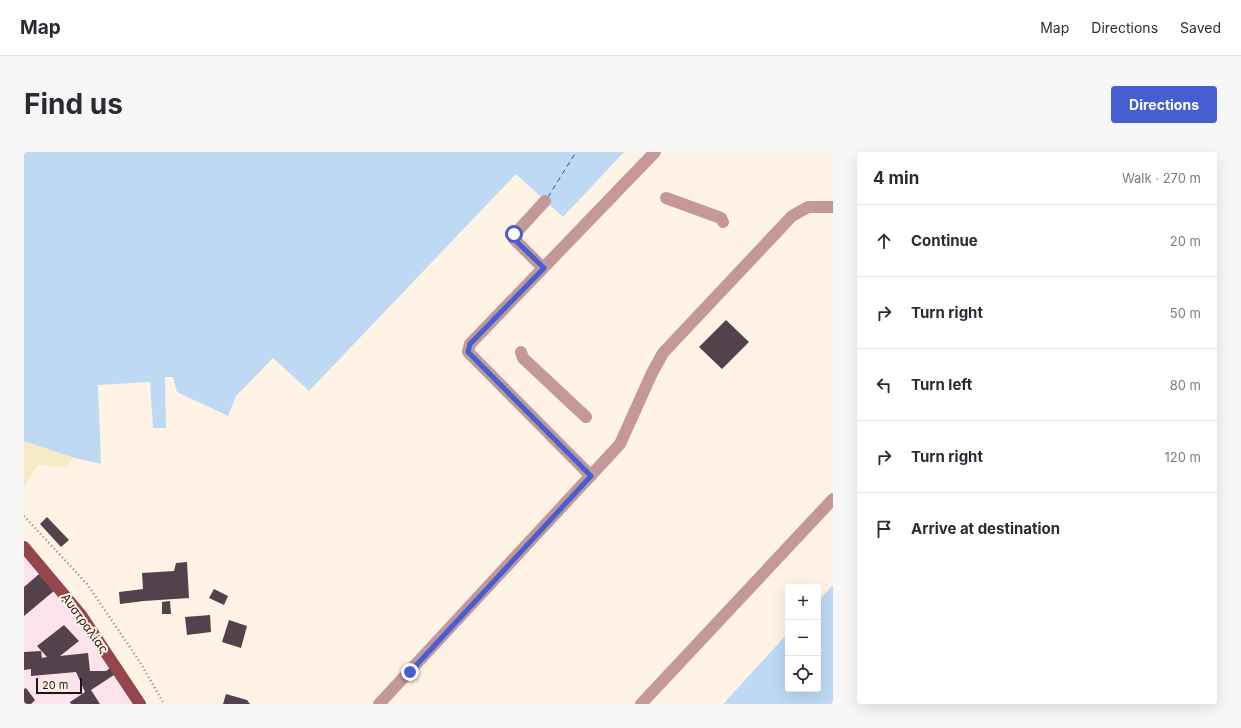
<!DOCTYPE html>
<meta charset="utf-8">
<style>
:root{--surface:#fff;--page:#f7f7f7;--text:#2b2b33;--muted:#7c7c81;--line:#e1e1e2;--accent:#455fd3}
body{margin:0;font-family:Inter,sans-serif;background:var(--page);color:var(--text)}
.controls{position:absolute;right:12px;bottom:12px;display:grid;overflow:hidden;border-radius:4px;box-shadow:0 4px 16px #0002}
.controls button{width:36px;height:36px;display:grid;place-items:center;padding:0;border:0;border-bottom:1px solid var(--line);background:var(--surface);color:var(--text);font:20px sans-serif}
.scale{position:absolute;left:12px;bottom:10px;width:46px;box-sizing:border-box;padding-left:4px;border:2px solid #1d1812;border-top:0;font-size:11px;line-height:14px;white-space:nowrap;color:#1d1812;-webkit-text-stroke:3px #fff3e6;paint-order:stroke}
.stop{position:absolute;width:12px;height:12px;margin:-9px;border:3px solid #455fd3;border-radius:50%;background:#fff}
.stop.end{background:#455fd3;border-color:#fff;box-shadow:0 1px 4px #0008}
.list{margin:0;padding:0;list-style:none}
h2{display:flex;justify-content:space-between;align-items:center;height:52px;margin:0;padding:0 16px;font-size:17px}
h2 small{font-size:13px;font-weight:400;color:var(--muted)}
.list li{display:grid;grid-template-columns:26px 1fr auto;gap:12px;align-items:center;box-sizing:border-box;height:72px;padding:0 16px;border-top:1px solid var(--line)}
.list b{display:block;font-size:15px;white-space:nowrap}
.list em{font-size:13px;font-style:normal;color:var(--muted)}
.icon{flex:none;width:22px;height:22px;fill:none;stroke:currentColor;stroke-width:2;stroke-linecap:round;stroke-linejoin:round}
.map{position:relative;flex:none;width:809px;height:552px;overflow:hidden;border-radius:4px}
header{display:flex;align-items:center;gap:24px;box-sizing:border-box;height:56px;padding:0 20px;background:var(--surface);border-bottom:1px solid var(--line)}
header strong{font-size:19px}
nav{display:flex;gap:22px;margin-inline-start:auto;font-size:14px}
.intro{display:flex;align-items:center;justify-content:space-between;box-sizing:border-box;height:96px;padding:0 24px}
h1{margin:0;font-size:28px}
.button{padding:10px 18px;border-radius:4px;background:var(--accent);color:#fff;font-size:14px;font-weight:700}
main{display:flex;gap:24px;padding:0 24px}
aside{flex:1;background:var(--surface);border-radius:4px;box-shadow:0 4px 16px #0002}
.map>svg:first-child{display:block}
.industrial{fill:#fde3eb}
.sand{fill:#f5ebc6}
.water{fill:#bdd9f4}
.pier{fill:#fff3e6}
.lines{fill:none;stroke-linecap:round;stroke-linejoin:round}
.ferry{stroke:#235581;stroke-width:1;stroke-dasharray:5 4;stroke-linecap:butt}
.building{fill:#53424b}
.path{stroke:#8b8279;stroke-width:2.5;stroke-dasharray:1 3;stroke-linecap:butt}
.minor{stroke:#c49798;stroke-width:12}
.major{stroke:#93474d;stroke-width:12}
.route{stroke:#455fd3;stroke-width:5}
.labels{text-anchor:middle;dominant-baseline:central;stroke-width:4;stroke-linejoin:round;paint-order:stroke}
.street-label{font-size:12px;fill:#1d1812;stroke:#fff3e6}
</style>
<header>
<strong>Map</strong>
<nav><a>Map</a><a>Directions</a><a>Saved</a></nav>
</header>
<div class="intro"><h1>Find us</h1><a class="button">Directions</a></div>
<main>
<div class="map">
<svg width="809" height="552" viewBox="0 0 809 552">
<rect width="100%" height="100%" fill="#fff3e6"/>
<path class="industrial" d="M 0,402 L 33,438 L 112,552 L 0,552 Z"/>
<path class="sand" d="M 0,289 L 51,306 L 40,315 L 14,313 L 0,336 Z"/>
<g class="water">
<path d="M 0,0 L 600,0 L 539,65 L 492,22 L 285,239 L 249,206 L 212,244 L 204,264 L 153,240 L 149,225 L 141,225 L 142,276 L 129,276 L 126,230 L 74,233 L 77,312 L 51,306 L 0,289 Z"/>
<path d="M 809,433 L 809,552 L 699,552 L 764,481 L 764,537 L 794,537 L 794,449 Z"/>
</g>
<path class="pier" d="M 764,479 L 699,552 L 697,552 L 763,480 Z"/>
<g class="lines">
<path class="ferry" d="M 524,45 L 552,0"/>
</g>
<g class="building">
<path d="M 702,168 L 725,190 L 698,217 L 675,195 Z"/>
<path d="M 23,365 L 45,388 L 37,395 L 16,372 Z"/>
<path d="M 163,410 L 165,446 L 120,449 L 96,452 L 95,440 L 119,437 L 118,421 L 150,419 L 152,411 Z"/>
<path d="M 15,422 L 30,439 L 0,464 L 0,435 Z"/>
<path d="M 190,437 L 204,444 L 200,453 L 185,446 Z"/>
<path d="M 146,449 L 147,462 L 138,462 L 138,450 Z"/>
<path d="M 186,463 L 187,480 L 163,483 L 161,465 Z"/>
<path d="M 205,468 L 223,474 L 217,496 L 198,490 Z"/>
<path d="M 40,473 L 55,489 L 36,504 L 64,501 L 66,519 L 82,519 L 86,516 L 90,523 L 67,538 L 76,552 L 47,552 L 46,550 L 61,540 L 52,520 L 7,524 L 7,517 L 0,518 L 0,500 L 17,499 L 18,506 L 23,505 L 13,494 Z"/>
<path d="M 2,536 L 11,548 L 7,552 L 0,552 L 0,537 Z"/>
<path d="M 202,542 L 223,548 L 226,552 L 199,552 Z"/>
</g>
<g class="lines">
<path class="path" d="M 0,364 L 63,432 L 116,510 L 140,552"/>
<g class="minor">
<path d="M 642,46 L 697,66 L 699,70"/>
<path d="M 519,116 L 490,87 L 489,84 L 521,49"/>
<path d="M 497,200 L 499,206 L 562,265"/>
<path d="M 567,324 L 444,200 L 446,192 L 631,0"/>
<path d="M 355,552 L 596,292 L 628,221 L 639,201 L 768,64 L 784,55 L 809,55"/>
<path d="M 617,552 L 809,347"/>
</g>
<path class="major" d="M 0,395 L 57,463 L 116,552"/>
</g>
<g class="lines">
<path class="route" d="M 386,520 L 567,324 L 444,200 L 446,192 L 520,116 L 490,87 L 490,82"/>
</g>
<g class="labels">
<g class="street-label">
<text transform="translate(61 471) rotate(54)">Αυστραλίας</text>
</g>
</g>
</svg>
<div class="controls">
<button>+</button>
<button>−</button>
<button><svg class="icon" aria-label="locate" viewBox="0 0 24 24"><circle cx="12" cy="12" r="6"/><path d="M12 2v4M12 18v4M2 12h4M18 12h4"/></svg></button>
</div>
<div class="scale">20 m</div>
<div class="stop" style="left:490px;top:82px"></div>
<div class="stop end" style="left:386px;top:520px"></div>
</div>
<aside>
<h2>4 min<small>Walk · 270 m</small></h2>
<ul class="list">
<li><svg class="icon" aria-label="ahead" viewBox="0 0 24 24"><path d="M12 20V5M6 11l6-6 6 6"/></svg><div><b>Continue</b></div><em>20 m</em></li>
<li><svg class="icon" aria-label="right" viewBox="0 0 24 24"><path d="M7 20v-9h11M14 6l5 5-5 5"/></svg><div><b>Turn right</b></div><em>50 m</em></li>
<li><svg class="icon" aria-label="left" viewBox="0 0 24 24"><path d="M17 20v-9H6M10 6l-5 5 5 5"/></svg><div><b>Turn left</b></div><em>80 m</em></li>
<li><svg class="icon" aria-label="right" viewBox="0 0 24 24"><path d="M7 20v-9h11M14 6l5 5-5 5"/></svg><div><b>Turn right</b></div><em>120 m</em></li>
<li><svg class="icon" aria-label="arrive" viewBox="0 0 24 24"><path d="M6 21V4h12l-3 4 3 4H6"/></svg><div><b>Arrive at destination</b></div></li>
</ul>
</aside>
</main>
